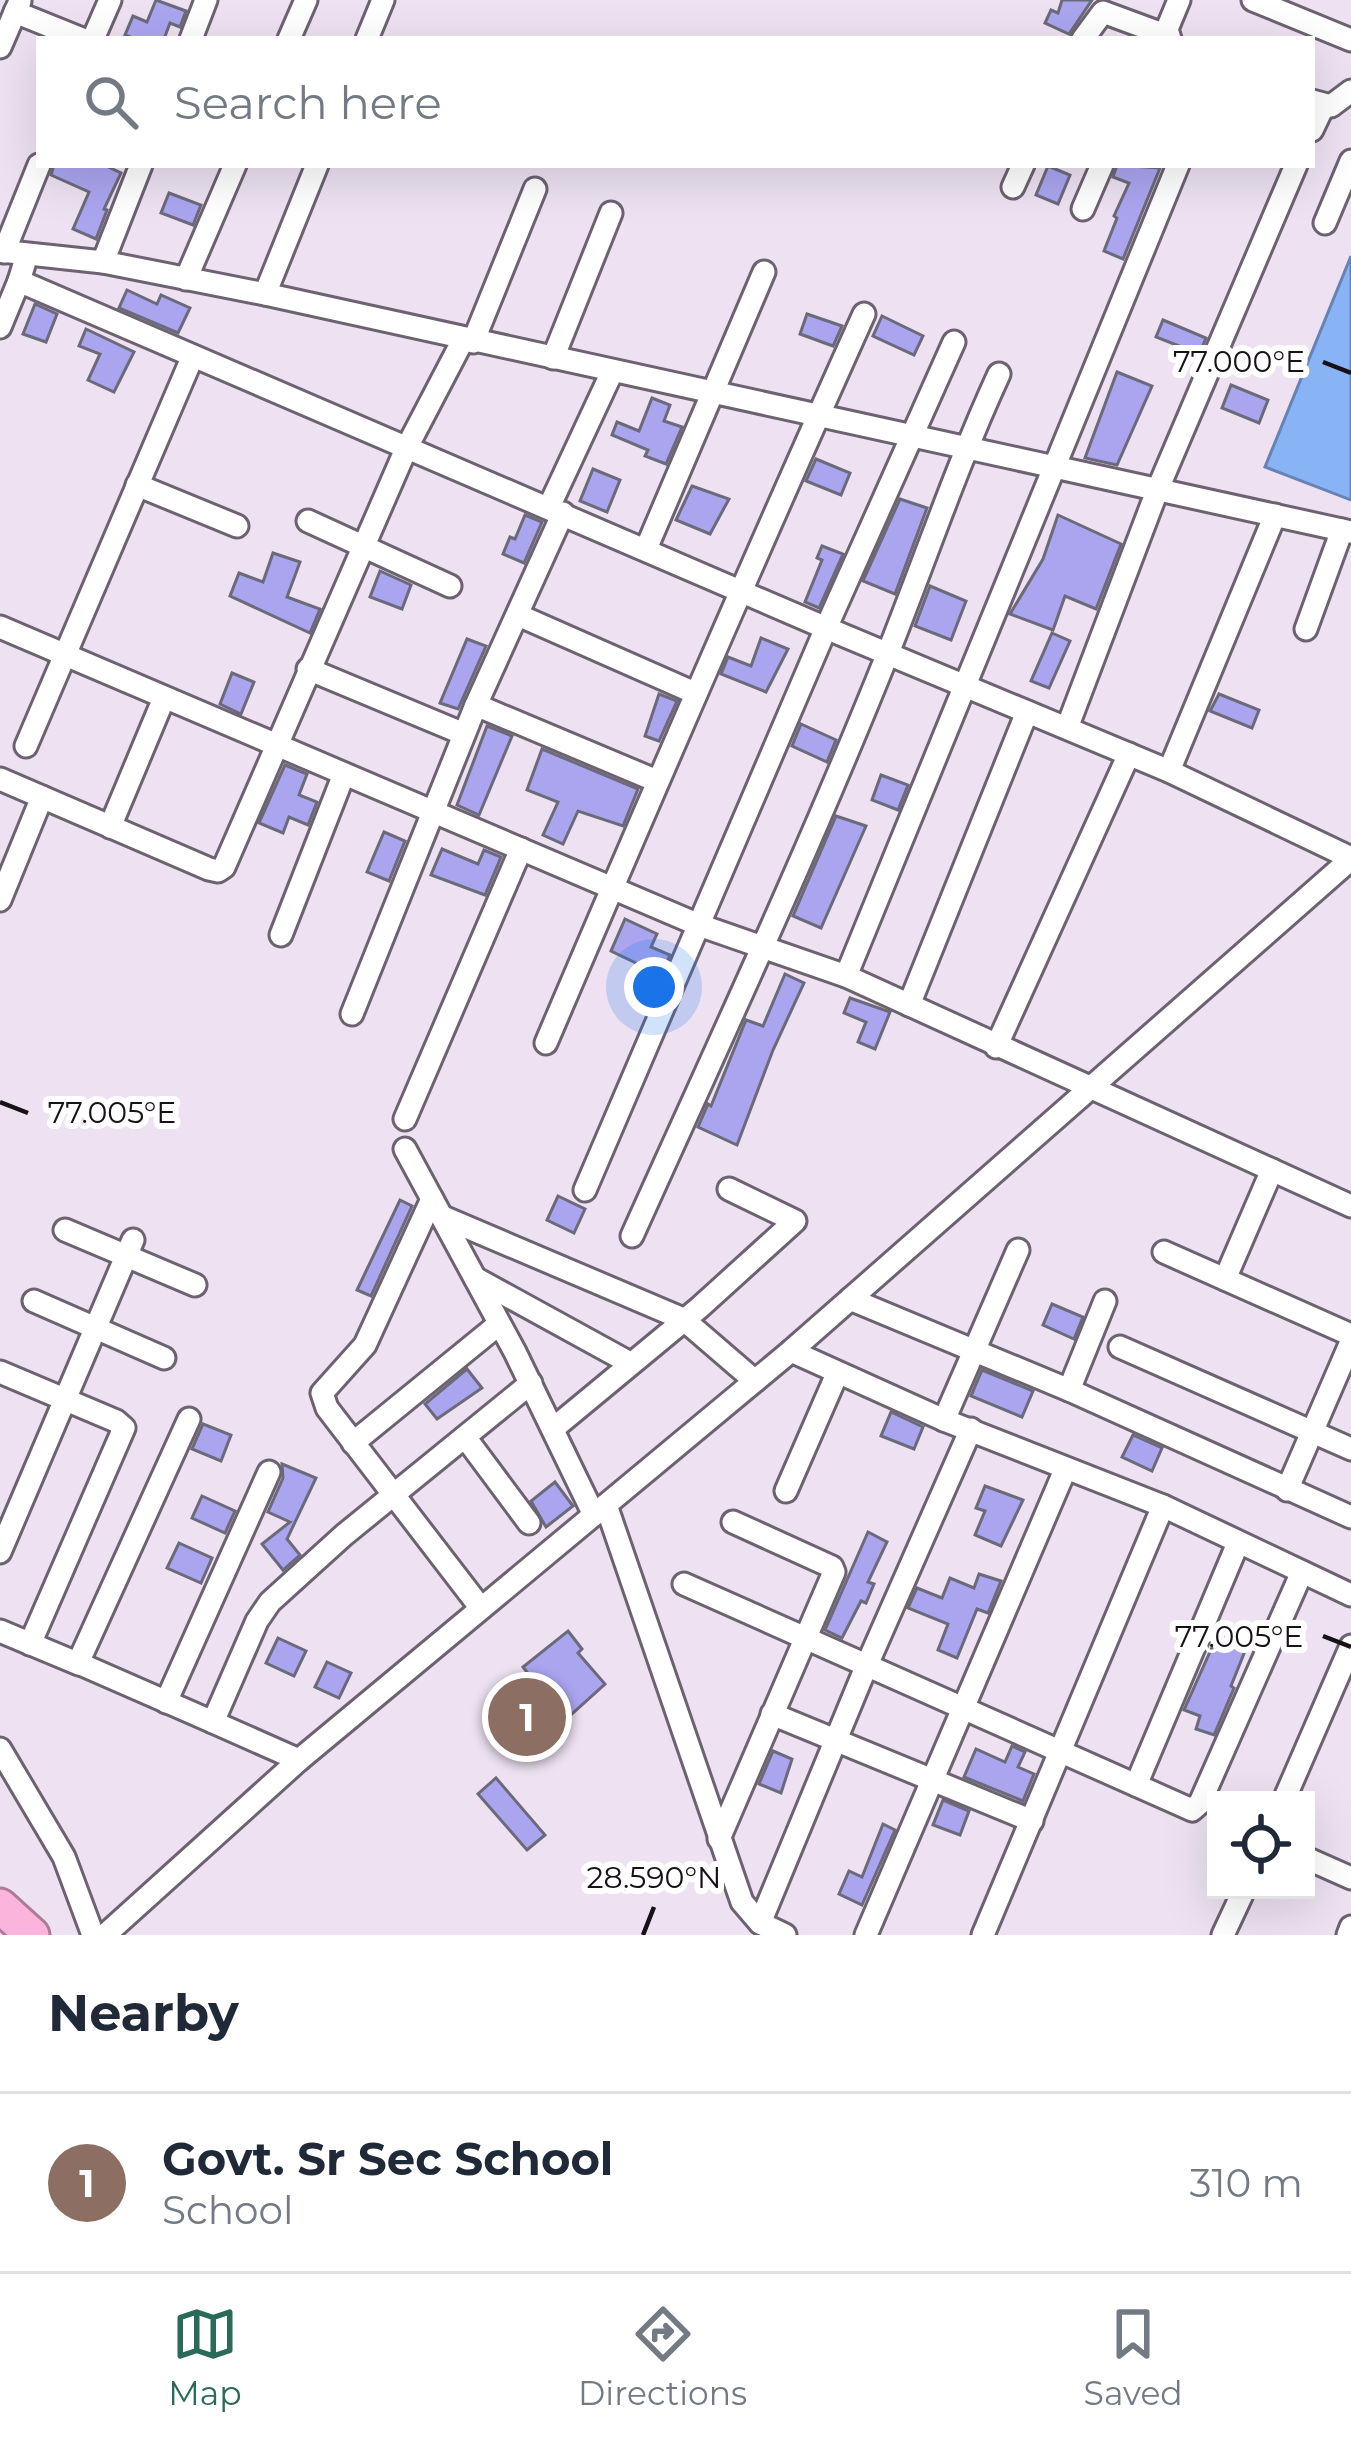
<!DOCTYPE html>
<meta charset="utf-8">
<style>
:root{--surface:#fff;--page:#f2f2f3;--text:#1f2937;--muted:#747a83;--line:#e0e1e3;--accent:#2a6a59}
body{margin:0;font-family:Montserrat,sans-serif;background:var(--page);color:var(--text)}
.controls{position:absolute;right:36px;bottom:36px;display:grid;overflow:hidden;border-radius:0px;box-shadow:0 12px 48px #0002}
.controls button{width:108px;height:108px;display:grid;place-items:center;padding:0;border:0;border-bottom:3px solid var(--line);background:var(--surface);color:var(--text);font:60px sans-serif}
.you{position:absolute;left:654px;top:987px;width:42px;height:42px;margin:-30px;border:9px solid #fff;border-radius:50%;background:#1a73e8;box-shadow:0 0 0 18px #1a73e833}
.badge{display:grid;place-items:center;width:78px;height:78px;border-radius:50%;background:var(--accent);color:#fff;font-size:39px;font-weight:700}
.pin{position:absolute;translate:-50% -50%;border:6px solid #fff;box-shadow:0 3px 12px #0006}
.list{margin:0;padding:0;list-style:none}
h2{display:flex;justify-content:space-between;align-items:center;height:156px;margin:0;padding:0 48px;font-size:51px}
h2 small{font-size:39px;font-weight:400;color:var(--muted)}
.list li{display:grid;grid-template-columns:78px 1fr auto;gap:36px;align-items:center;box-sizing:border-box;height:180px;padding:0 48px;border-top:3px solid var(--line)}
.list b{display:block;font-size:45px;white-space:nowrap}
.list p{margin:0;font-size:39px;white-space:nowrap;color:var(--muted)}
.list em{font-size:39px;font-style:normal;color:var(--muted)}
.icon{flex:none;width:66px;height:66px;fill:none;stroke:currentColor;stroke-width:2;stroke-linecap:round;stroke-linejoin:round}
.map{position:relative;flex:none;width:1351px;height:1935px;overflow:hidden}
.search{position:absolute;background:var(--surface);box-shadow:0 12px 48px #0002;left:36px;right:36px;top:36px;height:132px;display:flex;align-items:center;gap:30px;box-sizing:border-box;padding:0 42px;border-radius:0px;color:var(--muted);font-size:45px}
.sheet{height:336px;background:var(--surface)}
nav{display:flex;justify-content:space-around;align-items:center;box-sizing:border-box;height:168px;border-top:3px solid var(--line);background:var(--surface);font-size:33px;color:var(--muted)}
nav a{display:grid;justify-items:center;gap:6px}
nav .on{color:var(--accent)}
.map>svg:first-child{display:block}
.water{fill:#88b4f6;stroke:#6683b3;stroke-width:3}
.building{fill:#aba5f0;stroke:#6a6a7a;stroke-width:3}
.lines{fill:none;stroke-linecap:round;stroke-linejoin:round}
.minor-casing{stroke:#6c6270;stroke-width:27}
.highway-casing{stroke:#ab7b97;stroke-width:39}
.minor{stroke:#fff;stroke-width:21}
.highway{stroke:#fbb4dc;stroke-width:33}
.ticks{fill:none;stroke:#161217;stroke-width:4.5}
.ticks-label{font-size:30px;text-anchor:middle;fill:#161217;stroke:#fff;stroke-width:12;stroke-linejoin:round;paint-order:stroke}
</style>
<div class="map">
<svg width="1351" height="1935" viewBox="0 0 1351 1935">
<rect width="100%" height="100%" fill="#ede1f2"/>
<path class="water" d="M 1351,256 L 1351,500 L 1265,467 Z"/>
<g class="building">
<path d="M 156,0 L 186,11 L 180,27 L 170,23 L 164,39 L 135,39 L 125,35 L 133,16 L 147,22 Z"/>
<path d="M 1062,0 L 1092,0 L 1069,34 L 1045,23 L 1051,10 L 1058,13 Z"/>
<path d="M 54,165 L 104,165 L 121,173 L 104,209 L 107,210 L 96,239 L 73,229 L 89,192 L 51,175 Z"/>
<path d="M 1117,165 L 1160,168 L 1123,259 L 1104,251 L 1117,218 L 1114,216 L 1129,183 L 1113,177 Z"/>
<path d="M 1048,166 L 1070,175 L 1058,204 L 1036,195 Z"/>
<path d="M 169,193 L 201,205 L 193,225 L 161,213 Z"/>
<path d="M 127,290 L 157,304 L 161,295 L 190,308 L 178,333 L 119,308 Z"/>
<path d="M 35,304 L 57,314 L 46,342 L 23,334 Z"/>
<path d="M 807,314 L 842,326 L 833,346 L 800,334 Z"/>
<path d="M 882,316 L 923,336 L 914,355 L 873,336 Z"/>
<path d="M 1163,320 L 1206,338 L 1199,354 L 1156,337 Z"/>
<path d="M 86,329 L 134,352 L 114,392 L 88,380 L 100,354 L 79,346 Z"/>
<path d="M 1117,372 L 1152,386 L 1117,465 L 1085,458 Z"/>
<path d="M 1231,385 L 1268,400 L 1259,423 L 1222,408 Z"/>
<path d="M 652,398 L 670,405 L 664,421 L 682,427 L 666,464 L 645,456 L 648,450 L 612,435 L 617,422 L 639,431 Z"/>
<path d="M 816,459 L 850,473 L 841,495 L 806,481 Z"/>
<path d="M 593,469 L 620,480 L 607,512 L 580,501 Z"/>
<path d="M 692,486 L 729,499 L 710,534 L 676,520 Z"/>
<path d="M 900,499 L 927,508 L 895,594 L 863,581 Z"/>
<path d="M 525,515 L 542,522 L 524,563 L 503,554 L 510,537 L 515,539 Z"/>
<path d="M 1058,515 L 1121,544 L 1096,609 L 1065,596 L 1053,630 L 1010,614 L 1043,559 Z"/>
<path d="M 822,546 L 843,554 L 819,608 L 805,602 L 822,560 L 817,558 Z"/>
<path d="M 273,553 L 300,562 L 287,597 L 320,609 L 310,633 L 230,596 L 239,573 L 263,582 Z"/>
<path d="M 380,571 L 411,585 L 402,609 L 370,597 Z"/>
<path d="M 930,586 L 966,601 L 951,640 L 915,626 Z"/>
<path d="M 1052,633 L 1070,641 L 1049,688 L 1031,681 Z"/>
<path d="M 761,638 L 788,649 L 766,692 L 721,674 L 728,657 L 751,666 Z"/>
<path d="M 467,639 L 486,646 L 458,709 L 440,703 Z"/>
<path d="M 232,673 L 254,682 L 241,714 L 220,704 Z"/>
<path d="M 659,694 L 677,701 L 659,741 L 645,736 Z"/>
<path d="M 1219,694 L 1259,710 L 1252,728 L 1210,711 Z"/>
<path d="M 801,724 L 836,740 L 827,762 L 792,746 Z"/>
<path d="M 487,726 L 512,736 L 479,815 L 457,805 Z"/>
<path d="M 542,749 L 638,789 L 623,826 L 578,811 L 563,844 L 543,835 L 558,802 L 527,790 Z"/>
<path d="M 285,765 L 307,774 L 299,795 L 317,802 L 308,825 L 289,817 L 283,833 L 259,823 Z"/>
<path d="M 881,775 L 908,785 L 898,810 L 872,800 Z"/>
<path d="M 836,816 L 866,826 L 821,928 L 793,916 Z"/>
<path d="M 384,832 L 405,841 L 389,881 L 367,872 Z"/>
<path d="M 442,849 L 478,864 L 484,850 L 501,857 L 485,895 L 431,875 Z"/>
<path d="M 625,919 L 657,934 L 651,947 L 670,955 L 661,975 L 611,951 Z"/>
<path d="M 785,974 L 804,983 L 773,1050 L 737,1145 L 698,1127 L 708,1104 L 711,1106 L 746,1020 L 763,1026 Z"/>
<path d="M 850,998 L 890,1012 L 875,1049 L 858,1042 L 866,1022 L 844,1013 Z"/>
<path d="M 558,1196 L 585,1209 L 574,1233 L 547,1220 Z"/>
<path d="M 400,1200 L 412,1206 L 371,1296 L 357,1290 Z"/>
<path d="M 1052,1304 L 1083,1317 L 1074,1339 L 1043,1325 Z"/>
<path d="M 467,1369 L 482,1388 L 437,1419 L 425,1404 Z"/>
<path d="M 982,1370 L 1033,1391 L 1022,1417 L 971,1396 Z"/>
<path d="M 891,1412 L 923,1427 L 914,1449 L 881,1436 Z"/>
<path d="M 203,1424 L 231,1435 L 221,1461 L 192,1449 Z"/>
<path d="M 1133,1435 L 1162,1448 L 1152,1471 L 1122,1457 Z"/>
<path d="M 282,1464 L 316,1478 L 287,1539 L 300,1555 L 283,1570 L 262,1544 L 290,1522 L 268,1512 L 283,1478 Z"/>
<path d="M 555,1482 L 573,1506 L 546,1527 L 531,1501 Z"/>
<path d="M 985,1486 L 1023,1500 L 1001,1546 L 975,1535 L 985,1511 L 976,1508 Z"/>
<path d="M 202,1496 L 235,1511 L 225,1533 L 192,1518 Z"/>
<path d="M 868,1532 L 887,1542 L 868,1582 L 874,1584 L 866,1603 L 861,1601 L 842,1638 L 825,1630 Z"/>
<path d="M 179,1543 L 212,1558 L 201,1583 L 167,1568 Z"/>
<path d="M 979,1574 L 1001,1581 L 988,1613 L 977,1609 L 957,1658 L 938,1650 L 948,1624 L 908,1608 L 917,1588 L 942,1598 L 950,1578 L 974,1588 Z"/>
<path d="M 568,1631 L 582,1649 L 578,1653 L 605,1684 L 564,1721 L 523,1667 Z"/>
<path d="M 1218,1634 L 1247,1646 L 1231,1686 L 1234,1688 L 1214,1735 L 1196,1729 L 1200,1716 L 1184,1710 Z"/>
<path d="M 278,1638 L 306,1651 L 294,1676 L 266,1663 Z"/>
<path d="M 327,1662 L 351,1673 L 339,1698 L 315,1687 Z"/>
<path d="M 1012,1746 L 1025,1752 L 1018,1767 L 1034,1774 L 1023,1801 L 964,1777 L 976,1749 L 1005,1762 Z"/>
<path d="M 773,1751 L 792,1759 L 781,1793 L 759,1784 Z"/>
<path d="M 496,1778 L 545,1835 L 527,1850 L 478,1794 Z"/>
<path d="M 943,1800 L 969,1811 L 960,1835 L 933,1825 Z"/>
<path d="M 883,1824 L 895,1830 L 862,1905 L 839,1894 L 849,1871 L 862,1877 Z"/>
</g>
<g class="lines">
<g class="minor-casing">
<g id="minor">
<path d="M 1253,0 L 1351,40"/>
<path d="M 15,12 L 82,39"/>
<path d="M 93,39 L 110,0"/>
<path d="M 191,39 L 206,0"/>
<path d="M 289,39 L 306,0"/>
<path d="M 367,39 L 383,0"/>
<path d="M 1083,39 L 1103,12 L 1168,36"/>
<path d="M 1170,39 L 1167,29 L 1179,0"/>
<path d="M 0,47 L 20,1"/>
<path d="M 1312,101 L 1331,106 L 1351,91"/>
<path d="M 1312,130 L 1324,105"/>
<path d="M 1013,187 L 1023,165"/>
<path d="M 1083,209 L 1102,165"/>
<path d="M 1325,223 L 1351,161"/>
<path d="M 0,251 L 103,262 L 265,294 L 1351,532"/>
<path d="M 4,252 L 39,165"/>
<path d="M 27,255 L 19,281 L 826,628 L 1169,771 L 1351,858"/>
<path d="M 103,262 L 141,165"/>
<path d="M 186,279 L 235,165"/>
<path d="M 265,294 L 317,165"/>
<path d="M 0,327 L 19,281"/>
<path d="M 473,342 L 535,189"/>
<path d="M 553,358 L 611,213"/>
<path d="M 137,485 L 237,526"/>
<path d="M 549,507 L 612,372"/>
<path d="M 308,521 L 450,586"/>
<path d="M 646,549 L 764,272"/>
<path d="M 518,615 L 695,693"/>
<path d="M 0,627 L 699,925 L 846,976 L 1351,1206"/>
<path d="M 1306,629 L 1342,530"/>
<path d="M 308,669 L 464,734"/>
<path d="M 476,705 L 657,781"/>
<path d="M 1067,728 L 1157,491 L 1296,165"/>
<path d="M 26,746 L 192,358"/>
<path d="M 1169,771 L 1275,515"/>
<path d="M 0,779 L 209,869 L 218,871 L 224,867 L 406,449 L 463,340"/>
<path d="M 110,827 L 164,698"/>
<path d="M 0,900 L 42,797"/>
<path d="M 281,935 L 344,774"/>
<path d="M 846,976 L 1178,165"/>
<path d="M 909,1005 L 1027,712"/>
<path d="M 352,1014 L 476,705 L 563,513"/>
<path d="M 546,1043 C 650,799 755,556 864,314"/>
<path d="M 996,1047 L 1129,754"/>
<path d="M 405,1119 L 521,849"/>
<path d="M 405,1149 L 515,1352 L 594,1515"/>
<path d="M 585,1190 L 826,628 L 954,342"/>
<path d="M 432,1199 L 365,1345 L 322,1393 L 327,1408 L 480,1607"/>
<path d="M 443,1217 L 683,1319 L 755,1381"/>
<path d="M 65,1230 L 195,1285"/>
<path d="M 632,1236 C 719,1043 809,850 888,653 C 925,560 957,465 999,374"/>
<path d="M 1164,1252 L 1351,1335"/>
<path d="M 475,1278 L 630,1363"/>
<path d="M 1225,1279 L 1272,1170"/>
<path d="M 850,1299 L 1069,1390 L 1105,1301"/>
<path d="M 34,1301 L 164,1358"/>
<path d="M 1120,1347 L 1351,1449"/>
<path d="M 791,1351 L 944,1420 L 1163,1506 L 1351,1595"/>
<path d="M 0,1372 L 116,1421 L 124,1428 L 30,1644"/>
<path d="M 1069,1390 L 1351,1517"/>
<path d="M 189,1419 L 78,1663 L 213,1722"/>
<path d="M 944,1420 L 1018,1250"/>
<path d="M 554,1428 L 699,1308 L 795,1221 L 729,1189"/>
<path d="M 465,1437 L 529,1523"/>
<path d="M 353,1443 L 499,1324"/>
<path d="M 1287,1490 L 1351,1342"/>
<path d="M 786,1491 L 837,1374"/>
<path d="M 606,1505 L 742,1902 L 760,1923 L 785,1935"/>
<path d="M 0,1552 L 133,1240"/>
<path d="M 684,1584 L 1192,1810 L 1200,1803 L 1302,1572"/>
<path d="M 0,1631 L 79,1664"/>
<path d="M 166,1702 L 269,1472"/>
<path d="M 772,1714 L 1032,1821"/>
<path d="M 0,1749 L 64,1857 L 93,1935"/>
<path d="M 299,1760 L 213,1722 L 257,1621 L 270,1602 L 344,1535 L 531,1383"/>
<path d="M 1136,1785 L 1238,1543"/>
<path d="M 1284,1800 L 1351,1646"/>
<path d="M 719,1839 L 834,1572 L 832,1567 L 733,1522"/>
<path d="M 1306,1858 L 1351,1878"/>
<path d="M 760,1923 L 866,1667 L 971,1429"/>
<path d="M 105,1935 L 299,1760 L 791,1351 L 1351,859"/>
<path d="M 866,1935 L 1065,1470"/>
<path d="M 983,1935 L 1163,1506"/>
<path d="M 1223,1935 L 1244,1890"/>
<path d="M 1348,1935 L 1351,1927"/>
</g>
</g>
<g class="highway-casing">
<path id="highway" d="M 0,1906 L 32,1935"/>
</g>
<use href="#minor" class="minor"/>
<use href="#highway" class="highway"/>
</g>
<path class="ticks" d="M 1323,362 L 1351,373M 0,1102 L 28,1113M 1323,1636 L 1351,1647M 643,1935 L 654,1907"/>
<g class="ticks-label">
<text x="1239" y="372">77.000°E</text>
<text x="112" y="1123">77.005°E</text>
<text x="1239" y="1647">77.005°E</text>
<text x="654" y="1888">28.590°N</text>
</g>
</svg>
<div class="controls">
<button><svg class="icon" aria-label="locate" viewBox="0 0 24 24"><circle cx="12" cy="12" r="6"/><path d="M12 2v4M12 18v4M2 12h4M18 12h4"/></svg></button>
</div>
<div class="you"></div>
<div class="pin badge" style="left:527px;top:1717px;background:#8d6e63">1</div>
<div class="search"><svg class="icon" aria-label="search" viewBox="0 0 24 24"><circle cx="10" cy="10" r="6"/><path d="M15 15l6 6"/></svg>Search here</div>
</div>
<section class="sheet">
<h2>Nearby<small></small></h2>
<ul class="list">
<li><span class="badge" style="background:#8d6e63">1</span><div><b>Govt. Sr Sec School</b><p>School</p></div><em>310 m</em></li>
</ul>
</section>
<nav>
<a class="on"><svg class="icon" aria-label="map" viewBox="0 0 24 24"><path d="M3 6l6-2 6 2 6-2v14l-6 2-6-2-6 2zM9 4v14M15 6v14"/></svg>Map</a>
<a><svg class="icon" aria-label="directions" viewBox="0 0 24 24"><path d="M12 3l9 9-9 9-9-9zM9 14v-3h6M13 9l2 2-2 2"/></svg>Directions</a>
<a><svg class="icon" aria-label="saved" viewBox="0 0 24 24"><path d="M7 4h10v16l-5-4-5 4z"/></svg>Saved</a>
</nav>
